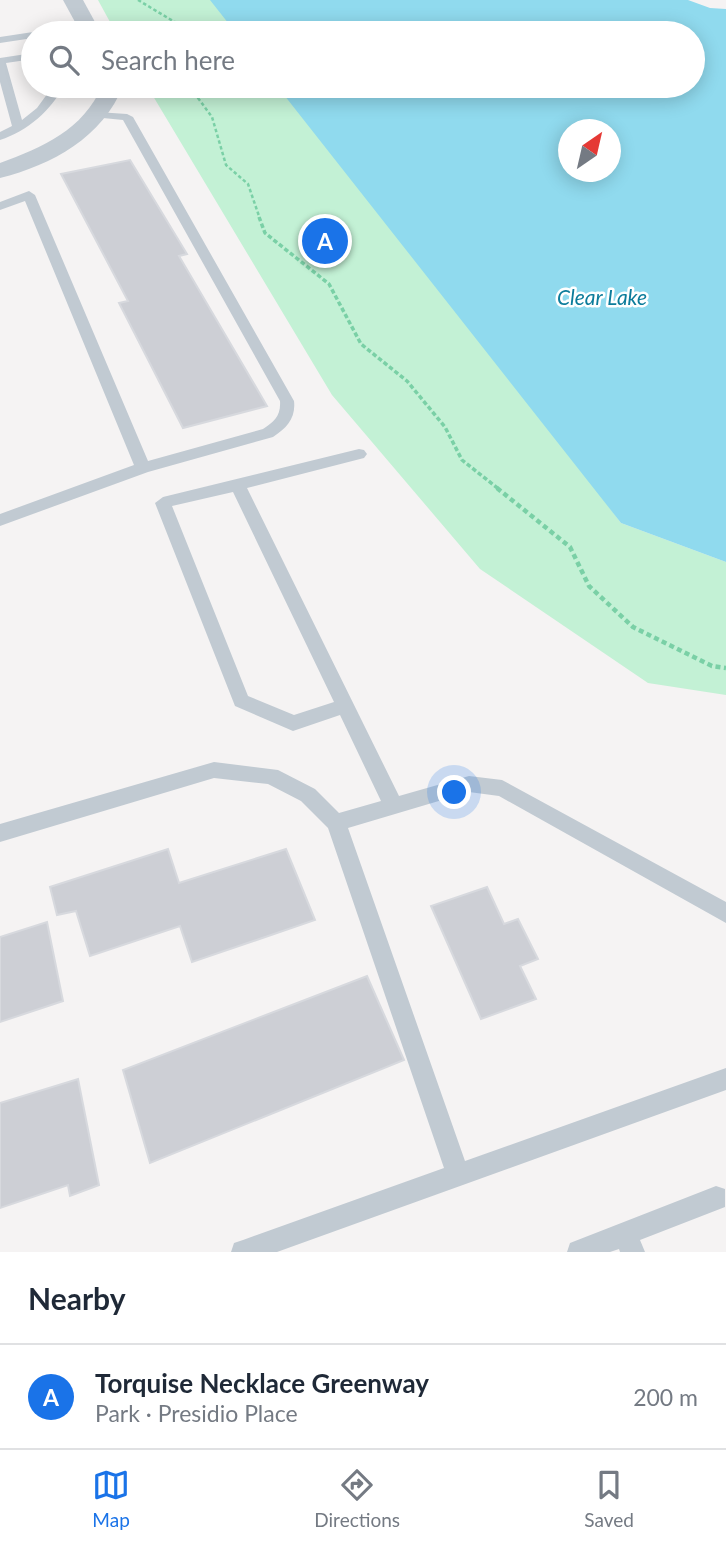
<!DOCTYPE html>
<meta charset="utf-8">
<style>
:root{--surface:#fff;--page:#f2f2f3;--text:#1f2937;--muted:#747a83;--line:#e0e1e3;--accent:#1a73e8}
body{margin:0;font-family:Lato,sans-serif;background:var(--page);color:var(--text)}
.compass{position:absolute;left:558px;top:119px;width:63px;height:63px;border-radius:50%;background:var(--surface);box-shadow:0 4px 18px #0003;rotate:34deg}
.you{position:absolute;left:455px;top:793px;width:24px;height:24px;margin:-18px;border:5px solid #fff;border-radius:50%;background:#1a73e8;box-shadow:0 0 0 10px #1a73e833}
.badge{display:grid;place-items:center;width:46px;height:46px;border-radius:50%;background:var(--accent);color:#fff;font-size:23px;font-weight:700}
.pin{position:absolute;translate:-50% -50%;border:4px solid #fff;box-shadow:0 2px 7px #0006}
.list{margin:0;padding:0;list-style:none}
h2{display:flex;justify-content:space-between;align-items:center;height:91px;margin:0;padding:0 28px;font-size:30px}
h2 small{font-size:23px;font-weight:400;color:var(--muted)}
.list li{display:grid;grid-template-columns:46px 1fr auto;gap:21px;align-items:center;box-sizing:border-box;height:105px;padding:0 28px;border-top:2px solid var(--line)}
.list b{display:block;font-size:26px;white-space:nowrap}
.list p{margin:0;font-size:23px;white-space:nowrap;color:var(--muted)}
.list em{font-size:23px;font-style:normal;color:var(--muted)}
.icon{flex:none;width:38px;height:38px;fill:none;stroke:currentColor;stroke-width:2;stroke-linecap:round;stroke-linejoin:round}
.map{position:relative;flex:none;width:726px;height:1252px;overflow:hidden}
.search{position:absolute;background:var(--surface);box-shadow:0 4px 18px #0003;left:21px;right:21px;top:21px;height:77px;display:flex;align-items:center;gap:18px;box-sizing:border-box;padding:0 24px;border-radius:38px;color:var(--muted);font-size:26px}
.sheet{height:196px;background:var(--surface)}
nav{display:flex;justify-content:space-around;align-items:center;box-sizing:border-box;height:98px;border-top:2px solid var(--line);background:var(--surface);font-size:19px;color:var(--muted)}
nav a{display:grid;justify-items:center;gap:4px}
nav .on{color:var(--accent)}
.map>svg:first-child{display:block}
.green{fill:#c3f1d5}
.water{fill:#90daee;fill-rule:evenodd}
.building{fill:#cdcfd5;stroke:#d7d9de;stroke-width:2}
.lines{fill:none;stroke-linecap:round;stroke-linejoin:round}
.path-far2{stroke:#7ad0a6;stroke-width:2.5;stroke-dasharray:3.5 2.5;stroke-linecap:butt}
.path-far1{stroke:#7ad0a6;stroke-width:3.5;stroke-dasharray:4.5 2.5;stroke-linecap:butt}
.path{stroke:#7ad0a6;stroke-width:4.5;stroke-dasharray:5 3.5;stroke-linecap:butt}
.service{fill:#c1cad2;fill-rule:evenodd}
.minor{fill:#c1cad2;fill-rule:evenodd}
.labels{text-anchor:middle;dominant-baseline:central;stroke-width:5;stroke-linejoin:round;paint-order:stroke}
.far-water-label{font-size:21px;font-style:italic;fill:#0c7c9b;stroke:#fff}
</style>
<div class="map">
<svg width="726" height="1252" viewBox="0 0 726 1252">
<rect width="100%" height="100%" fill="#f5f3f3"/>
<g class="green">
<path d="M 98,0 L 230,0 L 255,33 L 116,33 Z"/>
<path d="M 147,86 L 294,86 L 621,523 L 726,562 L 726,695 L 648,683 L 480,569 L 332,395 Z"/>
</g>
<path class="water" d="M 210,0 L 688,0 L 710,8 L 726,9 L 726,562 L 621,523 L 277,86 L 693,86 L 693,33 L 236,33 ZM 568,130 L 610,130 L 610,172 L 568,172 Z"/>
<g class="building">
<path d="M 130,160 L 187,254 L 179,256 L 267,406 L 183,428 L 119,303 L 128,301 L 61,174 Z"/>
<path d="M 168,849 L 179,883 L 286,849 L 315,920 L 192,962 L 180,926 L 90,956 L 76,911 L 57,915 L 50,887 Z"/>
<path d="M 487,887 L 504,924 L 518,919 L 538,959 L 520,966 L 536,999 L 481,1019 L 431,906 Z"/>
<path d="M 47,922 L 63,1001 L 0,1022 L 0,937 Z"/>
<path d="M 367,976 L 404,1060 L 150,1163 L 123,1070 Z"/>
<path d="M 78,1079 L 99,1185 L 70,1196 L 68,1185 L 0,1208 L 0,1103 Z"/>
</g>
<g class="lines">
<g class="path-far2">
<path d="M 138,0 L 193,33"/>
<path d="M 197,86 L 198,98 L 212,117 L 226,165 L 248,184 L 260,219"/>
</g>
<path class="path-far1" d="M 259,217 L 265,233 L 329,284 L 361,344 L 407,381 L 445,427 L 462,460 L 500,490"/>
<path class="path" d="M 497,488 L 570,547 L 589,586 L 633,627 L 712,666 L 726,668"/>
<g class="service">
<path d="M 88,24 L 92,25 L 92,29 L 43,33 Z"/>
<path d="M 33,32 L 37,33 L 33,33 L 33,38 L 0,43 L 0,37 Z"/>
<path d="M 33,53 L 33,59 L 6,63 L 22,120 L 37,108 L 53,86 L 64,86 C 50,111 28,131 0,140 L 0,132 L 12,126 L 0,82 L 0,58 Z"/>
<path d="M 97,112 L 127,114 L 133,117 L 294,401 C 296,418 287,428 273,437 L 148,472 L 0,526 L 0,514 L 134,465 L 25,201 L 0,210 L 0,202 L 29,191 L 35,195 L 148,461 L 263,429 C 274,422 281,416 280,401 L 123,120 L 93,117 L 93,113 Z"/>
<path d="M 359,449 L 364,450 L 367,454 L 364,458 L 247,488 L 399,796 L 469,776 L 502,780 L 726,902 L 726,923 L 499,796 L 469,792 L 348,828 L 465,1161 L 726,1068 L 726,1090 L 277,1252 L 231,1252 L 234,1243 L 243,1240 L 444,1168 L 328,828 L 301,801 L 268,784 L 214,778 L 0,842 L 0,824 L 214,762 L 278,770 L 315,789 L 339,813 L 381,801 L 340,715 L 293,731 L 235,706 L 155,503 L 163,497 ZM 233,492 L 334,702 L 294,715 L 248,696 L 172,506 Z"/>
<path d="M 716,1186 L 725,1189 L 725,1207 L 640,1240 L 645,1252 L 620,1252 L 619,1249 L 610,1252 L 567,1252 L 570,1243 Z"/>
</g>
<g class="minor">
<path d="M 63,0 L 83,0 L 101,33 L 81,33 Z"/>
<path d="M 102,86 L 123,86 C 103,137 52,165 0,178 L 0,163 C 43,147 83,130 102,86 Z"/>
</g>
</g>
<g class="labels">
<g class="far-water-label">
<text x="602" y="296">Clear Lake</text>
</g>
</g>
</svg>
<svg class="compass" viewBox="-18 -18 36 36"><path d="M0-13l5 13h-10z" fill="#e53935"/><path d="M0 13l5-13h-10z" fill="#747a83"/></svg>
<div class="you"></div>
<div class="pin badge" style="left:325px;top:241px">A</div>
<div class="search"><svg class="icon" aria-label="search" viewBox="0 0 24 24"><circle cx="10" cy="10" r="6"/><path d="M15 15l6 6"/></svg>Search here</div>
</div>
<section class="sheet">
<h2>Nearby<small></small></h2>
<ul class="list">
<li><span class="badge">A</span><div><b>Torquise Necklace Greenway</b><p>Park · Presidio Place</p></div><em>200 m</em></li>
</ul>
</section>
<nav>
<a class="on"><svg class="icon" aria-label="map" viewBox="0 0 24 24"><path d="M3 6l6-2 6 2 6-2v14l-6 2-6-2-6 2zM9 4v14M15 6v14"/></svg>Map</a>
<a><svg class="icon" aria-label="directions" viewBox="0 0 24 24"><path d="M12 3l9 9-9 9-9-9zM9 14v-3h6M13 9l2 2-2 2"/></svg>Directions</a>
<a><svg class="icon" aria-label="saved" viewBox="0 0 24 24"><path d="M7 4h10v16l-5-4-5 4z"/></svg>Saved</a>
</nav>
